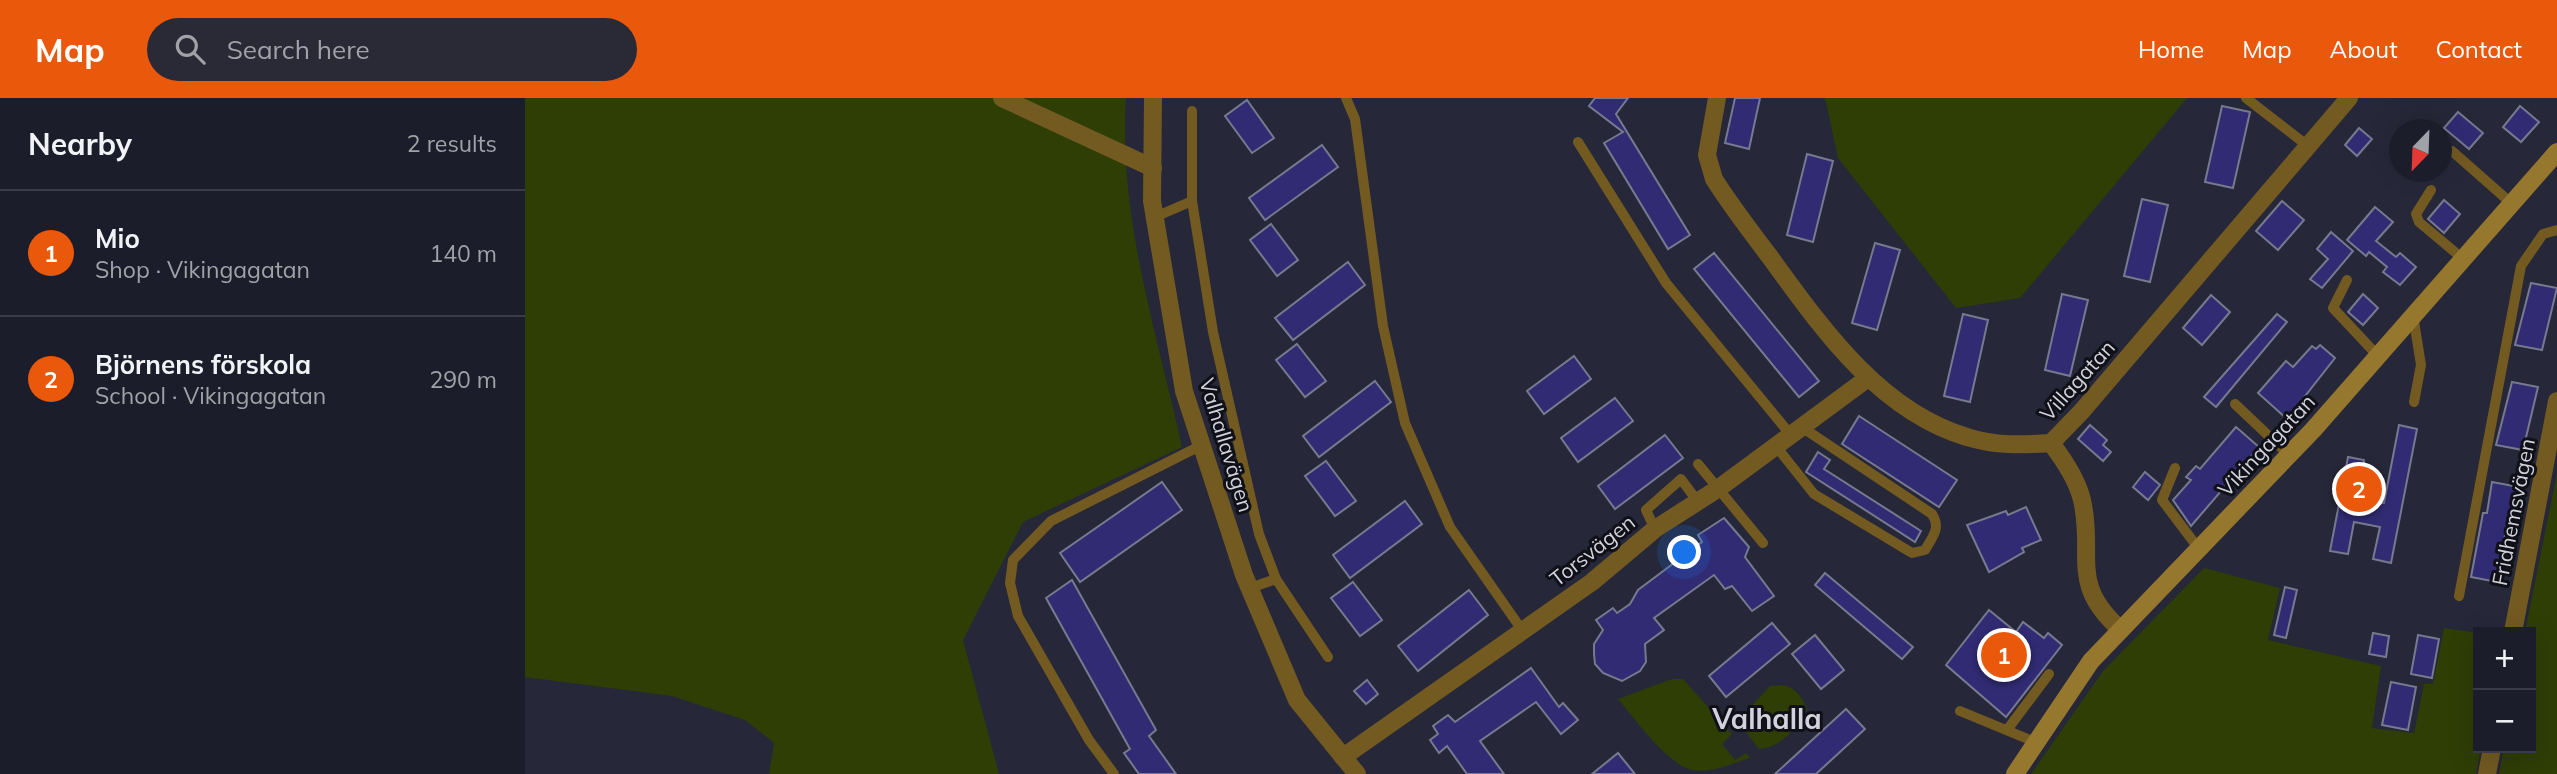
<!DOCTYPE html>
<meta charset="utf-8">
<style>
:root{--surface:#1c1d2a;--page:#292a36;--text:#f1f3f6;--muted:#a0a2a8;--line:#3a3b47;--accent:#ea580c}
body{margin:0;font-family:Mulish,sans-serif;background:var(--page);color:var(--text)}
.controls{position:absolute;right:21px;bottom:21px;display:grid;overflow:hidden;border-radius:0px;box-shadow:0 7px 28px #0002}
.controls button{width:63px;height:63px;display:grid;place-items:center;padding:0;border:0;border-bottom:2px solid var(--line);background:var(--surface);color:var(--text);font:35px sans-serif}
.compass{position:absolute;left:1864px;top:21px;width:63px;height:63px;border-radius:50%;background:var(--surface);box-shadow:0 7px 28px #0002;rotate:203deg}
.you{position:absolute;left:1160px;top:455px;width:24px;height:24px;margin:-18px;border:5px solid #fff;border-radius:50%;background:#1a73e8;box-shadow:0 0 0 10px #1a73e833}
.badge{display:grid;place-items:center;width:46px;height:46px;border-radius:50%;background:var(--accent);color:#fff;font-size:23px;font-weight:700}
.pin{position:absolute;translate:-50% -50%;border:4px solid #fff;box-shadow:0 2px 7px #0006}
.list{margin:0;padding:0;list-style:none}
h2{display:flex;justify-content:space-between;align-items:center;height:91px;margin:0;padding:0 28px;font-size:30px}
h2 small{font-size:23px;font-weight:400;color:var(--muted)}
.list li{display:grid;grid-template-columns:46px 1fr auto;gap:21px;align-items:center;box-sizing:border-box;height:126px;padding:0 28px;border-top:2px solid var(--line)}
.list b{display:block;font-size:26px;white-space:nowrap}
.list p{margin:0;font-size:23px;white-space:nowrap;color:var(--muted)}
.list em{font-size:23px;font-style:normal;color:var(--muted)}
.icon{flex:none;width:38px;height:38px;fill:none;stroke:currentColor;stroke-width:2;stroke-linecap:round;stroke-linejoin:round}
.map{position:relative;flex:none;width:2032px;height:676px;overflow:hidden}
header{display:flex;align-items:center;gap:42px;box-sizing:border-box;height:98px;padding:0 35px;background:var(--accent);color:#fff}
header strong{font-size:33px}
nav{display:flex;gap:38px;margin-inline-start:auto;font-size:24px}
.search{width:490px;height:63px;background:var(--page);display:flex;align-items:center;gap:18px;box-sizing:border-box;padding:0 24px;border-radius:38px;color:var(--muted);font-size:26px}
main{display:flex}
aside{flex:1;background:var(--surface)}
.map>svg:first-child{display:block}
.green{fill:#2e3e05}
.building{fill:#312b74;stroke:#77798e;stroke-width:2}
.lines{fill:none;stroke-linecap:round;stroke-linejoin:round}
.lane{stroke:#725a21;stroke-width:10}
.street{stroke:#725a21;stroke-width:18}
.secondary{stroke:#96772e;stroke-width:18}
.labels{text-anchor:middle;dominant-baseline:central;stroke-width:6;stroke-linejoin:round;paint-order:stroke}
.street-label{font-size:21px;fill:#d1d2dd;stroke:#101118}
.district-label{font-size:28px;font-weight:bold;fill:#d1d2dd;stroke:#101118}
</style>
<header>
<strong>Map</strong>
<div class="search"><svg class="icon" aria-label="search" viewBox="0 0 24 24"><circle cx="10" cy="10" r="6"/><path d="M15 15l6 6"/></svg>Search here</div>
<nav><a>Home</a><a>Map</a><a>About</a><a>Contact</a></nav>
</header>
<main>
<aside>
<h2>Nearby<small>2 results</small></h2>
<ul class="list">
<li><span class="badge">1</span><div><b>Mio</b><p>Shop · Vikingagatan</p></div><em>140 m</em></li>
<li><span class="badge">2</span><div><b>Björnens förskola</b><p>School · Vikingagatan</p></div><em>290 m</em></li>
</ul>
</aside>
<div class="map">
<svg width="2032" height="676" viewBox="0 0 2032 676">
<rect width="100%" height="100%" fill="#262738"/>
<g class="green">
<path d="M 0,0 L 601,0 C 593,118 632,235 657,349 L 498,424 L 438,542 L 474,676 L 244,676 L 249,645 L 220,622 L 147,598 L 0,579 Z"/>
<path d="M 1300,0 L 1662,0 L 1495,200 L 1431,210 L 1313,60 Z"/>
<path d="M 2032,375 L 2032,676 L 1974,676 L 1979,650 L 2006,650 L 2006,534 L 2000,534 Z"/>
<path d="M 1679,470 L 1755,490 L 1743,542 L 1856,568 L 1847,630 L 1889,635 L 1899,586 L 1908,586 L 1919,530 L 1953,535 L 1953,650 L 1956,650 L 1951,676 L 1506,676 L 1578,573 Z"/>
<path d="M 1147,581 L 1158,581 L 1207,636 L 1197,646 L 1210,662 L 1221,655 L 1225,660 C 1208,665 1185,676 1167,672 C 1142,666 1110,621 1093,601 Z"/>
<path d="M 1258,587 C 1271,590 1277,599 1282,611 C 1275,628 1254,651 1234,651 L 1217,629 L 1216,619 L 1245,588 Z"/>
</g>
<g class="building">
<path d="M 1070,0 L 1103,0 L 1091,16 L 1165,137 L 1143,151 L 1079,45 L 1098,34 L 1064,8 Z"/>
<path d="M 1210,0 L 1235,0 L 1224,51 L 1200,45 Z"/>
<path d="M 722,2 L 749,40 L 727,55 L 700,18 Z"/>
<path d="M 1697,8 L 1725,14 L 1708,90 L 1680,84 Z"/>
<path d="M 1995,8 L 2014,24 L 1996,44 L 1978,29 Z"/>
<path d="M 1933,14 L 1958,35 L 1944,51 L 1919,30 Z"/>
<path d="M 1834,30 L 1847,41 L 1832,58 L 1820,47 Z"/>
<path d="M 797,47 L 813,69 L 740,122 L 724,100 Z"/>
<path d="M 1282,56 L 1308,63 L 1288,144 L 1262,137 Z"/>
<path d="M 1617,101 L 1643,107 L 1625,184 L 1599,178 Z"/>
<path d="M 1919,102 L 1935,116 L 1919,135 L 1903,121 Z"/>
<path d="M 1757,103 L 1779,122 L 1753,152 L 1731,133 Z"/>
<path d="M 1850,109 L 1868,124 L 1851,143 L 1871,159 L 1875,155 L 1891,169 L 1875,187 L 1858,174 L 1862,169 L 1844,154 L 1841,158 L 1822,142 Z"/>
<path d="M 746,126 L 773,162 L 752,178 L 725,142 Z"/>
<path d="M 1806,134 L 1828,153 L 1797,190 L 1785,181 L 1803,161 L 1792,151 Z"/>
<path d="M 1350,145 L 1375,152 L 1352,232 L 1327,225 Z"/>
<path d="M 1189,155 L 1294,283 L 1274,299 L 1169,171 Z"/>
<path d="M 823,164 L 840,187 L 768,242 L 750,220 Z"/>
<path d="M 2006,185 L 2032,190 L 2017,252 L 1990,247 Z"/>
<path d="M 1537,196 L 1563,202 L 1545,278 L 1520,272 Z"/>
<path d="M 1838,196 L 1853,210 L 1838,227 L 1823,214 Z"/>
<path d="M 1686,197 L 1705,214 L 1677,247 L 1658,230 Z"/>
<path d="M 1438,216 L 1463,222 L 1445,304 L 1419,298 Z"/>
<path d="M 1752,216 L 1762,224 L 1691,309 L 1679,299 Z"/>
<path d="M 772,246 L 801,283 L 780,299 L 751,262 Z"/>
<path d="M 1795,247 L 1810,260 L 1762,321 L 1733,295 L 1761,263 L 1768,269 L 1787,248 L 1791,251 Z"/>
<path d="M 1049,258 L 1066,281 L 1019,316 L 1002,293 Z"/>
<path d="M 850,283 L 866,304 L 794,359 L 778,338 Z"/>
<path d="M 1987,284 L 2013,289 L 1998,352 L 1971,347 Z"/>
<path d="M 1090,300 L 1108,323 L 1053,364 L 1036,340 Z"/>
<path d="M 1334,318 L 1432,382 L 1414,409 L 1317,346 Z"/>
<path d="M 1565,327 L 1582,342 L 1578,347 L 1586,354 L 1578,363 L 1553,341 Z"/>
<path d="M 1874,327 L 1892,331 L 1866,465 L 1848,461 L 1855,429 L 1829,424 L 1823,456 L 1805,453 L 1823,359 L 1839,362 L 1832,400 L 1859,405 Z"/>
<path d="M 1711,329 L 1734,349 L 1666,428 L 1648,402 L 1666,382 L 1661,379 L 1671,368 L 1675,371 Z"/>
<path d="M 1140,337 L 1158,360 L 1090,411 L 1073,388 Z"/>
<path d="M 1293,354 L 1305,362 L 1299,371 L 1396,433 L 1390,444 L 1281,374 Z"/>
<path d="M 801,363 L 831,403 L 810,418 L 780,378 Z"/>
<path d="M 1620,374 L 1635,387 L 1623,402 L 1608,389 Z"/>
<path d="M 637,384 L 657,412 L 555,484 L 535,455 Z"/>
<path d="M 1967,384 L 1994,389 L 1988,421 L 1983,420 L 1972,484 L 1946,479 L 1958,415 L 1962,415 Z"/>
<path d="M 880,403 L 897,426 L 825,480 L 808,457 Z"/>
<path d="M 1501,409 L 1516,442 L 1497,450 L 1499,454 L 1464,474 L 1442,427 L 1481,413 L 1483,417 Z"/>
<path d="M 1199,420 L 1224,449 L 1220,459 L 1249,498 L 1227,513 L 1207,488 L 1200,491 L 1189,477 L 1129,520 L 1139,532 L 1120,546 L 1121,564 L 1115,573 L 1097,583 L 1078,575 L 1070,566 L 1069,556 L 1069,546 L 1078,532 L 1071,522 L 1088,510 L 1092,515 L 1105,506 L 1113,492 L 1177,444 L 1173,437 Z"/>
<path d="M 1300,475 L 1388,549 L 1377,561 L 1290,487 Z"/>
<path d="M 547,482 L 631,632 L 624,638 L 651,676 L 614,676 L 599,655 L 605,651 L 521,500 Z"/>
<path d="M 828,484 L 857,522 L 835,538 L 806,500 Z"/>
<path d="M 1760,489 L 1772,492 L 1761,540 L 1749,537 Z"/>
<path d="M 944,492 L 963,517 L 893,573 L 873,548 Z"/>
<path d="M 1464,512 L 1491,534 L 1498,524 L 1519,540 L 1523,535 L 1537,547 L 1481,619 L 1421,567 Z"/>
<path d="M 1247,525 L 1265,546 L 1201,599 L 1184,578 Z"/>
<path d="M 1848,535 L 1864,538 L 1861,559 L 1844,556 Z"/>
<path d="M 1290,537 L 1319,572 L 1296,591 L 1267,556 Z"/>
<path d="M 1893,537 L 1914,541 L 1907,580 L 1886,576 Z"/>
<path d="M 1006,570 L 1034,609 L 1038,605 L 1053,622 L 1036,636 L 1011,604 L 955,643 L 979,676 L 942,676 L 922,648 L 914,655 L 905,642 L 913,636 L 908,628 L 923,617 L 930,624 Z"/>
<path d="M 842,582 L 853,596 L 841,606 L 829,593 Z"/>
<path d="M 1866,584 L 1891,589 L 1883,632 L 1857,627 Z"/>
<path d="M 1321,611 L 1340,631 L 1291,676 L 1250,676 Z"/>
<path d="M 1093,655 L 1110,676 L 1067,676 Z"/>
</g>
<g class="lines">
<g class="lane">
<path d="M 821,0 L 830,21 L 858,228 L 880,325 L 925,429 L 997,532"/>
<path d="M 1721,0 L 1783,48"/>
<path d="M 1053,44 L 1141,185 L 1265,336"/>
<path d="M 1927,53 L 1986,105"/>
<path d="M 1906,92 L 1891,116 L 1894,124 L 1937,160"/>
<path d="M 667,103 L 688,234 L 734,436 L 751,481 L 803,559"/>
<path d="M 630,119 L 667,103 L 667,13"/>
<path d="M 1822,182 L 1808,210 L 1853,258"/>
<path d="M 1888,217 L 1896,267 L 1889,304"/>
<path d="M 1710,306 L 1764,357"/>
<path d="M 1250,347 L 1289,396 L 1387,455 L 1400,452 C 1408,438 1416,430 1407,416 L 1275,328"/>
<path d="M 1173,366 L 1238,445"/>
<path d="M 1650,370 L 1637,402 L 1674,451"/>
<path d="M 1130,431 L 1121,412 L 1156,381 L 1173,404"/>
<path d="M 725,490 L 751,481"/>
<path d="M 1934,498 L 1996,168 L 2018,136 L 2032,132"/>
<path d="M 1435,613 L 1510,644"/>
<path d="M 1482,632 L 1524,576"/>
<path d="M 589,676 L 564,642 L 493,518 L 485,485 L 488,462 L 526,423 L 677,347"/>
</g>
<g class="street">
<path d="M 477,0 L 628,70"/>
<path d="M 628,0 L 627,103 L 659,293 L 719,477 L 772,602 L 832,676"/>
<path d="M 1192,0 L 1182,57 L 1189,81 C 1206,108 1226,134 1245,159 C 1296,229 1354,313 1442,339 C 1470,348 1498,347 1526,345 L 1557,313 L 1824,0"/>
<path d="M 1526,345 C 1539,362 1552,381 1557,402 C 1570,459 1543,485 1596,532"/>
<path d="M 1988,534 L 2032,303"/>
<path d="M 818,659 L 1067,484 L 1130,431 L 1194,390 L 1343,280"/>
<path d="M 1962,676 L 1967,650"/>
</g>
<path class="secondary" d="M 1490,676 L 1566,563 L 1788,332 L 2032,54"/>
</g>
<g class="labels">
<g class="street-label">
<text transform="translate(1552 282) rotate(-48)">Villagatan</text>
<text transform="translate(702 347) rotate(73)">Valhallavägen</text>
<text transform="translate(1741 347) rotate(-47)">Vikingagatan</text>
<text transform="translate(1988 414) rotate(-79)">Fridhemsvägen</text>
<text transform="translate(1067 452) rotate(-38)">Torsvägen</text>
</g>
<g class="district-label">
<text x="1242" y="620">Valhalla</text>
</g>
</g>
</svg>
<div class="controls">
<button>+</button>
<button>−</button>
</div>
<svg class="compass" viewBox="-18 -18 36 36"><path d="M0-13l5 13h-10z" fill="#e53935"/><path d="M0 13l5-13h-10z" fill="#a0a2a8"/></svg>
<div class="you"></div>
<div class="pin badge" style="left:1479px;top:557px">1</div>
<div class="pin badge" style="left:1834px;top:391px">2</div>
</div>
</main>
